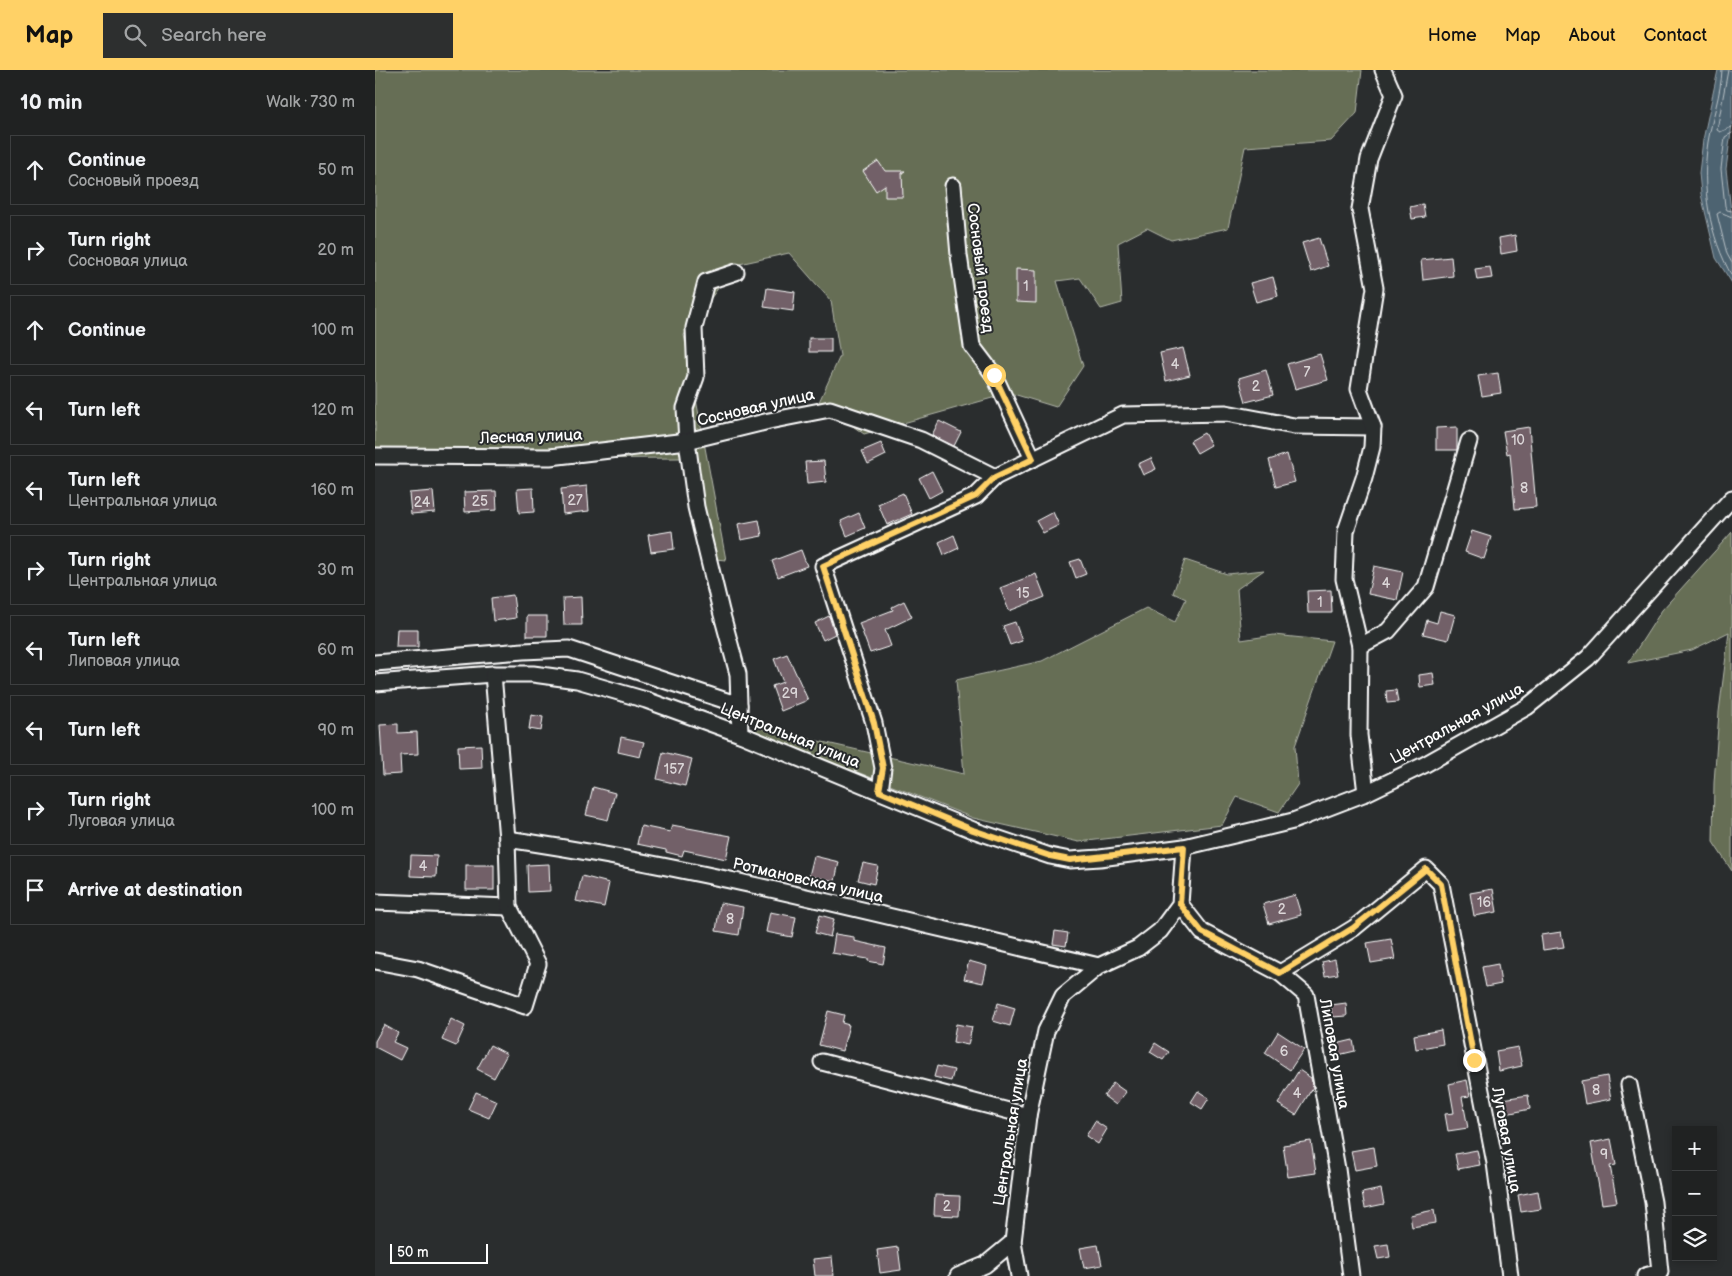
<!DOCTYPE html>
<meta charset="utf-8">
<style>
:root{--surface:#202222;--page:#2d2f2f;--text:#f1f3f6;--muted:#a2a4a5;--line:#3d3f40;--accent:#ffd166}
body{margin:0;font-family:"Balsamiq Sans",sans-serif;background:var(--page);color:var(--text)}
.controls{position:absolute;right:15px;bottom:15px;display:grid;overflow:hidden;border-radius:0px;box-shadow:0 2px 8px #0003}
.controls button{width:45px;height:45px;display:grid;place-items:center;padding:0;border:0;border-bottom:1px solid var(--line);background:var(--surface);color:var(--text);font:25px sans-serif}
.scale{position:absolute;left:15px;bottom:12px;width:98px;box-sizing:border-box;padding-left:5px;border:2px solid #fff;border-top:0;font-size:14px;line-height:18px;white-space:nowrap;color:#fff;-webkit-text-stroke:4px #2a2d2e;paint-order:stroke}
.stop{position:absolute;width:15px;height:15px;margin:-11px;border:4px solid #ffd166;border-radius:50%;background:#fff}
.stop.end{background:#ffd166;border-color:#fff;box-shadow:0 1px 5px #0008}
.list{margin:0;padding:0;list-style:none}
h2{display:flex;justify-content:space-between;align-items:center;height:65px;margin:0;padding:0 20px;font-size:21px}
h2 small{font-size:16px;font-weight:400;color:var(--muted)}
.list li{display:grid;grid-template-columns:32px 1fr auto;gap:15px;align-items:center;box-sizing:border-box;height:70px;margin:0 10px 10px;padding:0 10px;border:1px solid var(--line);border-radius:0px}
.list b{display:block;font-size:19px;white-space:nowrap}
.list p{margin:0;font-size:16px;white-space:nowrap;color:var(--muted)}
.list em{font-size:16px;font-style:normal;color:var(--muted)}
.icon{flex:none;width:28px;height:28px;fill:none;stroke:currentColor;stroke-width:2;stroke-linecap:round;stroke-linejoin:round}
.map{position:relative;flex:none;width:1357px;height:1206px;overflow:hidden}
header{display:flex;align-items:center;gap:30px;box-sizing:border-box;height:70px;padding:0 25px;background:var(--accent);color:#111}
header strong{font-size:24px}
nav{display:flex;gap:28px;margin-inline-start:auto;font-size:18px}
.search{width:350px;height:45px;background:var(--page);display:flex;align-items:center;gap:12px;box-sizing:border-box;padding:0 18px;border-radius:0px;color:var(--muted);font-size:19px}
main{display:flex}
aside{flex:1;background:var(--surface)}
.map>svg:first-child{display:block}
.green{fill:#666e55;stroke:#b2b6aa}
.water{fill:#4d6371;stroke:#94a1aa}
.lines{fill:none;stroke-linecap:round;stroke-linejoin:round}
.shore{stroke:#b8c1c6;stroke-width:1}
.building{fill:#726068;stroke:#fff}
.minor-casing{stroke:#fff;stroke-width:19}
.minor{stroke:#2a2d2e;stroke-width:15}
.route{stroke:#ffd166;stroke-width:6}
.labels{text-anchor:middle;dominant-baseline:central;stroke-width:4;stroke-linejoin:round;paint-order:stroke}
.number-label{font-size:14px;fill:#dcd7d9}
.street-label{font-size:16px;fill:#fff;stroke:#2a2d2e}
</style>
<header>
<strong>Map</strong>
<div class="search"><svg class="icon" aria-label="search" viewBox="0 0 24 24"><circle cx="10" cy="10" r="6"/><path d="M15 15l6 6"/></svg>Search here</div>
<nav><a>Home</a><a>Map</a><a>About</a><a>Contact</a></nav>
</header>
<main>
<aside>
<h2>10 min<small>Walk · 730 m</small></h2>
<ul class="list">
<li><svg class="icon" aria-label="ahead" viewBox="0 0 24 24"><path d="M12 20V5M6 11l6-6 6 6"/></svg><div><b>Continue</b><p>Сосновый проезд</p></div><em>50 m</em></li>
<li><svg class="icon" aria-label="right" viewBox="0 0 24 24"><path d="M7 20v-9h11M14 6l5 5-5 5"/></svg><div><b>Turn right</b><p>Сосновая улица</p></div><em>20 m</em></li>
<li><svg class="icon" aria-label="ahead" viewBox="0 0 24 24"><path d="M12 20V5M6 11l6-6 6 6"/></svg><div><b>Continue</b></div><em>100 m</em></li>
<li><svg class="icon" aria-label="left" viewBox="0 0 24 24"><path d="M17 20v-9H6M10 6l-5 5 5 5"/></svg><div><b>Turn left</b></div><em>120 m</em></li>
<li><svg class="icon" aria-label="left" viewBox="0 0 24 24"><path d="M17 20v-9H6M10 6l-5 5 5 5"/></svg><div><b>Turn left</b><p>Центральная улица</p></div><em>160 m</em></li>
<li><svg class="icon" aria-label="right" viewBox="0 0 24 24"><path d="M7 20v-9h11M14 6l5 5-5 5"/></svg><div><b>Turn right</b><p>Центральная улица</p></div><em>30 m</em></li>
<li><svg class="icon" aria-label="left" viewBox="0 0 24 24"><path d="M17 20v-9H6M10 6l-5 5 5 5"/></svg><div><b>Turn left</b><p>Липовая улица</p></div><em>60 m</em></li>
<li><svg class="icon" aria-label="left" viewBox="0 0 24 24"><path d="M17 20v-9H6M10 6l-5 5 5 5"/></svg><div><b>Turn left</b></div><em>90 m</em></li>
<li><svg class="icon" aria-label="right" viewBox="0 0 24 24"><path d="M7 20v-9h11M14 6l5 5-5 5"/></svg><div><b>Turn right</b><p>Луговая улица</p></div><em>100 m</em></li>
<li><svg class="icon" aria-label="arrive" viewBox="0 0 24 24"><path d="M6 21V4h12l-3 4 3 4H6"/></svg><div><b>Arrive at destination</b></div></li>
</ul>
</aside>
<div class="map">
<svg width="1357" height="1206" viewBox="0 0 1357 1206">
<rect width="100%" height="100%" fill="#2a2d2e"/>
<filter id="ink" filterUnits="userSpaceOnUse"><feTurbulence type="fractalNoise" baseFrequency=".02" numOctaves="2"/><feDisplacementMap in="SourceGraphic" scale="10" xChannelSelector="R" yChannelSelector="G"/><feConvolveMatrix kernelMatrix="1 2 1 2 8 2 1 2 1" color-interpolation-filters="sRGB"/></filter>
<g filter="url(#ink)">
<g class="green">
<path d="M 0,0 L 987,0 L 982,43 L 956,71 L 870,77 L 853,158 L 796,170 L 772,158 L 743,173 L 747,233 L 726,239 L 705,208 L 682,211 L 708,296 L 681,337 L 635,323 L 489,364 L 444,332 L 465,286 L 456,231 L 414,183 L 360,195 L 309,265 L 351,490 L 340,489 L 306,388 L 0,390 Z"/>
<path d="M 1357,462 L 1357,801 L 1338,772 L 1339,713 L 1344,642 L 1354,562 L 1317,580 L 1253,593 L 1287,540 Z"/>
<path d="M 810,490 L 852,504 L 889,500 L 862,519 L 866,570 L 899,565 L 957,571 L 920,676 L 923,714 L 904,742 L 862,727 L 847,755 L 704,772 L 598,748 L 379,661 L 381,657 L 589,704 L 581,610 L 667,591 L 771,538 L 800,552 L 811,529 L 798,523 Z"/>
</g>
<path class="water" d="M 1343,0 L 1357,0 L 1357,54 L 1351,99 L 1357,149 L 1357,213 L 1341,188 L 1326,124 L 1324,103 L 1328,70 Z"/>
<g class="lines">
<g class="shore">
<path d="M 1347,0 C 1346,24 1337,48 1333,72 C 1326,117 1334,166 1357,206"/>
<path d="M 1353,0 L 1342,60 L 1345,62 L 1357,57"/>
<path d="M 1357,63 L 1350,67 L 1346,99 L 1350,136 L 1352,140 L 1357,141"/>
<path d="M 1357,147 L 1345,142 L 1342,144 L 1352,184 L 1357,193"/>
</g>
</g>
<g class="building">
<path d="M 503,91 L 510,101 L 530,101 L 527,103 L 528,127 L 510,127 L 510,115 L 501,121 L 488,101 Z"/>
<path d="M 1048,134 L 1050,147 L 1037,149 L 1035,137 Z"/>
<path d="M 1140,165 L 1142,181 L 1126,184 L 1124,168 Z"/>
<path d="M 944,168 L 953,196 L 936,202 L 927,173 Z"/>
<path d="M 1076,187 L 1078,206 L 1048,210 L 1046,190 Z"/>
<path d="M 1115,197 L 1117,208 L 1102,210 L 1100,199 Z"/>
<path d="M 641,199 L 661,200 L 661,233 L 641,232 Z"/>
<path d="M 898,207 L 903,226 L 881,232 L 875,213 Z"/>
<path d="M 392,218 L 420,222 L 418,241 L 389,237 Z"/>
<rect x="434" y="268" width="22" height="14"/>
<path d="M 808,278 L 815,305 L 791,311 L 785,283 Z"/>
<path d="M 945,284 L 953,310 L 920,319 L 912,294 Z"/>
<path d="M 891,300 L 898,325 L 871,332 L 864,308 Z"/>
<path d="M 1123,303 L 1126,323 L 1107,326 L 1103,306 Z"/>
<path d="M 564,351 L 586,362 L 579,376 L 557,365 Z"/>
<path d="M 1082,357 L 1082,380 L 1061,380 L 1061,358 Z"/>
<path d="M 1154,357 L 1161,437 L 1140,439 L 1135,383 L 1132,384 L 1128,361 Z"/>
<path d="M 829,363 L 836,375 L 822,383 L 815,371 Z"/>
<path d="M 506,373 L 511,385 L 493,394 L 487,381 Z"/>
<path d="M 912,384 L 920,412 L 901,417 L 894,390 Z"/>
<path d="M 776,388 L 781,399 L 768,405 L 763,394 Z"/>
<path d="M 449,391 L 451,412 L 432,414 L 430,392 Z"/>
<path d="M 557,401 L 567,421 L 554,428 L 544,408 Z"/>
<path d="M 212,416 L 214,441 L 188,444 L 186,419 Z"/>
<path d="M 158,418 L 159,442 L 144,443 L 142,419 Z"/>
<path d="M 58,421 L 60,442 L 36,444 L 34,423 Z"/>
<path d="M 121,421 L 122,440 L 90,442 L 89,422 Z"/>
<path d="M 528,423 L 537,444 L 512,455 L 503,434 Z"/>
<path d="M 678,442 L 684,455 L 668,463 L 661,451 Z"/>
<path d="M 484,443 L 490,458 L 472,466 L 466,451 Z"/>
<path d="M 384,450 L 387,466 L 366,470 L 363,454 Z"/>
<path d="M 297,461 L 299,479 L 276,482 L 273,465 Z"/>
<path d="M 1097,461 L 1116,467 L 1109,489 L 1090,482 Z"/>
<path d="M 579,465 L 584,478 L 569,485 L 564,472 Z"/>
<path d="M 426,480 L 432,496 L 403,507 L 397,491 Z"/>
<path d="M 705,489 L 711,504 L 701,508 L 695,492 Z"/>
<path d="M 999,496 L 1028,502 L 1022,530 L 993,524 Z"/>
<path d="M 661,504 L 670,527 L 634,541 L 625,518 Z"/>
<path d="M 956,520 L 957,543 L 933,543 L 932,521 Z"/>
<path d="M 138,525 L 141,548 L 118,551 L 116,528 Z"/>
<path d="M 206,527 L 207,555 L 189,555 L 188,528 Z"/>
<path d="M 529,531 L 537,547 L 510,560 L 516,576 L 495,583 L 484,553 L 518,540 L 517,537 Z"/>
<path d="M 1065,541 L 1080,545 L 1073,570 L 1048,564 L 1052,550 L 1062,553 Z"/>
<rect x="152" y="546" width="20" height="20"/>
<path d="M 454,546 L 460,564 L 448,570 L 440,553 Z"/>
<path d="M 640,552 L 647,571 L 635,575 L 628,556 Z"/>
<path d="M 22,559 L 43,559 L 43,577 L 21,577 Z"/>
<path d="M 412,584 L 433,630 L 406,641 L 397,616 L 408,612 L 399,589 Z"/>
<path d="M 1058,603 L 1060,615 L 1045,617 L 1044,605 Z"/>
<path d="M 1021,620 L 1023,632 L 1012,633 L 1011,621 Z"/>
<path d="M 156,645 L 168,647 L 166,661 L 154,659 Z"/>
<path d="M 23,654 L 23,663 L 42,662 L 43,684 L 25,685 L 26,704 L 8,705 L 5,655 Z"/>
<path d="M 246,667 L 269,672 L 265,687 L 243,682 Z"/>
<path d="M 106,675 L 107,698 L 84,699 L 83,676 Z"/>
<path d="M 288,682 L 317,689 L 310,716 L 282,709 Z"/>
<path d="M 218,717 L 240,723 L 233,750 L 211,745 Z"/>
<path d="M 297,755 L 356,766 L 351,789 L 309,780 L 307,786 L 291,782 L 291,780 L 262,774 L 266,756 L 295,762 Z"/>
<path d="M 36,785 L 62,786 L 61,807 L 35,806 Z"/>
<path d="M 439,786 L 464,792 L 460,811 L 434,806 Z"/>
<path d="M 488,793 L 503,796 L 499,814 L 483,810 Z"/>
<path d="M 174,794 L 175,821 L 153,822 L 152,795 Z"/>
<rect x="91" y="795" width="28" height="25"/>
<path d="M 207,806 L 234,813 L 229,837 L 201,831 Z"/>
<path d="M 1118,819 L 1122,842 L 1099,846 L 1095,823 Z"/>
<path d="M 920,825 L 926,845 L 894,854 L 888,834 Z"/>
<path d="M 345,833 L 368,837 L 364,865 L 341,861 Z"/>
<path d="M 395,842 L 421,847 L 417,867 L 391,862 Z"/>
<path d="M 445,845 L 459,849 L 455,867 L 440,863 Z"/>
<path d="M 680,861 L 693,863 L 691,876 L 678,874 Z"/>
<path d="M 1186,862 L 1189,877 L 1168,880 L 1166,865 Z"/>
<path d="M 460,864 L 479,867 L 479,871 L 511,878 L 508,894 L 493,891 L 493,889 L 457,883 Z"/>
<path d="M 1016,869 L 1020,889 L 996,893 L 992,873 Z"/>
<path d="M 960,889 L 963,904 L 950,906 L 947,892 Z"/>
<path d="M 594,891 L 612,896 L 608,913 L 589,909 Z"/>
<path d="M 1123,894 L 1126,914 L 1111,917 L 1107,897 Z"/>
<path d="M 623,933 L 640,938 L 635,956 L 618,951 Z"/>
<path d="M 971,933 L 972,946 L 957,947 L 956,935 Z"/>
<path d="M 453,941 L 469,945 L 467,953 L 474,955 L 467,981 L 444,975 Z"/>
<path d="M 76,949 L 90,956 L 81,976 L 67,970 Z"/>
<path d="M 581,954 L 597,957 L 593,975 L 578,972 Z"/>
<path d="M 9,955 L 23,963 L 18,972 L 31,978 L 25,990 L 0,977 L 0,971 Z"/>
<path d="M 1066,960 L 1068,974 L 1041,979 L 1039,965 Z"/>
<path d="M 903,962 L 929,979 L 915,1000 L 890,983 Z"/>
<path d="M 978,970 L 980,981 L 963,985 L 961,974 Z"/>
<path d="M 780,973 L 794,982 L 788,990 L 775,982 Z"/>
<path d="M 115,975 L 132,984 L 119,1008 L 102,999 Z"/>
<path d="M 1143,977 L 1147,996 L 1124,1001 L 1121,981 Z"/>
<path d="M 562,996 L 579,1000 L 576,1011 L 559,1007 Z"/>
<path d="M 924,1000 L 936,1008 L 938,1017 L 921,1045 L 903,1034 Z"/>
<path d="M 1232,1006 L 1236,1029 L 1210,1034 L 1206,1011 Z"/>
<path d="M 1092,1010 L 1095,1026 L 1087,1027 L 1093,1058 L 1073,1061 L 1070,1044 L 1079,1043 L 1074,1014 Z"/>
<path d="M 738,1013 L 751,1022 L 741,1035 L 729,1026 Z"/>
<path d="M 823,1021 L 834,1028 L 827,1039 L 816,1032 Z"/>
<path d="M 101,1022 L 122,1031 L 114,1048 L 93,1039 Z"/>
<path d="M 1153,1025 L 1155,1039 L 1131,1044 L 1128,1029 Z"/>
<path d="M 720,1051 L 732,1059 L 723,1074 L 711,1066 Z"/>
<path d="M 1236,1069 L 1241,1095 L 1235,1096 L 1242,1132 L 1227,1134 L 1216,1073 Z"/>
<path d="M 936,1071 L 941,1103 L 913,1107 L 908,1075 Z"/>
<path d="M 999,1077 L 1002,1096 L 980,1100 L 976,1081 Z"/>
<path d="M 1102,1080 L 1105,1095 L 1083,1099 L 1080,1084 Z"/>
<path d="M 1006,1119 L 1009,1134 L 990,1138 L 987,1123 Z"/>
<path d="M 1163,1121 L 1166,1139 L 1146,1142 L 1143,1125 Z"/>
<path d="M 560,1125 L 585,1126 L 584,1146 L 559,1145 Z"/>
<path d="M 1059,1140 L 1061,1153 L 1037,1157 L 1035,1145 Z"/>
<path d="M 1013,1174 L 1015,1187 L 1003,1189 L 1000,1176 Z"/>
<path d="M 723,1175 L 727,1195 L 709,1198 L 705,1178 Z"/>
<path d="M 523,1177 L 526,1200 L 505,1203 L 502,1180 Z"/>
<path d="M 457,1187 L 459,1206 L 440,1206 L 438,1189 Z"/>
</g>
<g class="lines">
<g class="minor-casing">
<g id="minor">
<path d="M 578,116 L 584,185 L 597,276 L 619,305 L 658,389"/>
<path d="M 361,202 L 331,212 L 319,258 L 321,307 L 310,338 L 312,371 L 321,437 L 346,541 L 363,604 L 365,664"/>
<path d="M 0,386 L 175,387 L 312,371 L 394,351 L 455,339 L 546,370 L 620,407 L 748,345 L 851,343 L 919,356 L 998,357"/>
<path d="M 985,576 L 1013,561 L 1051,517 L 1094,371"/>
<path d="M 0,593 L 148,581 L 194,579 L 364,635"/>
<path d="M 0,613 L 118,604 L 158,604 L 202,610 L 271,630 L 365,664 L 598,760 L 675,786 L 695,790 L 725,788 L 809,777 L 918,751 L 991,723 L 1049,695 L 1152,637 L 1213,588 L 1357,428"/>
<path d="M 505,721 L 508,698 L 499,653 L 448,496 L 601,426 L 620,407"/>
<path d="M 991,723 L 984,665 L 985,576 L 969,509 L 971,461 L 989,408 L 997,377 L 998,357 L 984,319 L 1000,218 L 985,139 L 994,89 L 1019,25 L 1008,0"/>
<path d="M 132,769 C 331,798 528,851 724,896"/>
<path d="M 0,832 L 134,837"/>
<path d="M 805,834 L 827,862 L 905,903 L 931,925 L 962,1099 L 976,1206"/>
<path d="M 0,891 L 43,899 L 150,936 L 163,894 L 134,837 L 132,769 L 118,604"/>
<path d="M 905,903 L 979,858 L 1051,799 L 1066,814 L 1120,1093 L 1135,1206"/>
<path d="M 447,992 L 653,1046"/>
<path d="M 1254,1015 L 1278,1132 L 1285,1202 L 1270,1206"/>
<path d="M 583,1206 L 610,1195 L 638,1172"/>
<path d="M 644,1206 L 638,1172 L 653,1046 L 671,961 L 688,926 L 724,896 L 763,878 L 785,861 L 805,834 L 809,777"/>
</g>
</g>
<use href="#minor" class="minor"/>
</g>
</g>
<g class="lines" filter="url(#ink)">
<path class="route" d="M 619,305 L 658,389 L 620,407 L 601,426 L 448,496 L 499,653 L 508,698 L 504,721 L 598,760 L 675,786 L 695,790 L 809,777 L 805,834 L 827,862 L 905,903 L 978,858 L 1051,799 L 1066,814 L 1099,990"/>
</g>
<g class="labels">
<g class="number-label">
<text x="651" y="216">1</text>
<text x="800" y="294">4</text>
<text x="932" y="302">7</text>
<text x="881" y="316">2</text>
<text x="1143" y="370">10</text>
<text x="1149" y="418">8</text>
<text x="200" y="430">27</text>
<text x="105" y="431">25</text>
<text x="47" y="432">24</text>
<text x="1011" y="513">4</text>
<text x="648" y="523">15</text>
<text x="945" y="532">1</text>
<text x="415" y="623">29</text>
<text x="299" y="699">157</text>
<text x="48" y="796">4</text>
<text x="1109" y="832">16</text>
<text x="907" y="839">2</text>
<text x="355" y="849">8</text>
<text x="909" y="981">6</text>
<text x="1221" y="1020">8</text>
<text x="922" y="1023">4</text>
<text x="1229" y="1084">9</text>
<text x="572" y="1136">2</text>
</g>
<g class="street-label">
<text transform="translate(605 198) rotate(83)">Сосновый проезд</text>
<text transform="translate(381 338) rotate(-13)">Сосновая улица</text>
<text transform="translate(156 367) rotate(-2)">Лесная улица</text>
<text transform="translate(1082 654) rotate(-29)">Центральная улица</text>
<text transform="translate(415 666) rotate(22)">Центральная улица</text>
<text transform="translate(433 811) rotate(13)">Ротмановская улица</text>
<text transform="translate(959 984) rotate(80)">Липовая улица</text>
<text transform="translate(636 1062) rotate(-81)">Центральная улица</text>
<text transform="translate(1131 1070) rotate(80)">Луговая улица</text>
</g>
</g>
</svg>
<div class="controls">
<button>+</button>
<button>−</button>
<button><svg class="icon" aria-label="layers" viewBox="0 0 24 24"><path d="M12 4l9 5-9 5-9-5zM3 14l9 5 9-5"/></svg></button>
</div>
<div class="scale">50 m</div>
<div class="stop" style="left:619px;top:305px"></div>
<div class="stop end" style="left:1099px;top:990px"></div>
</div>
</main>
